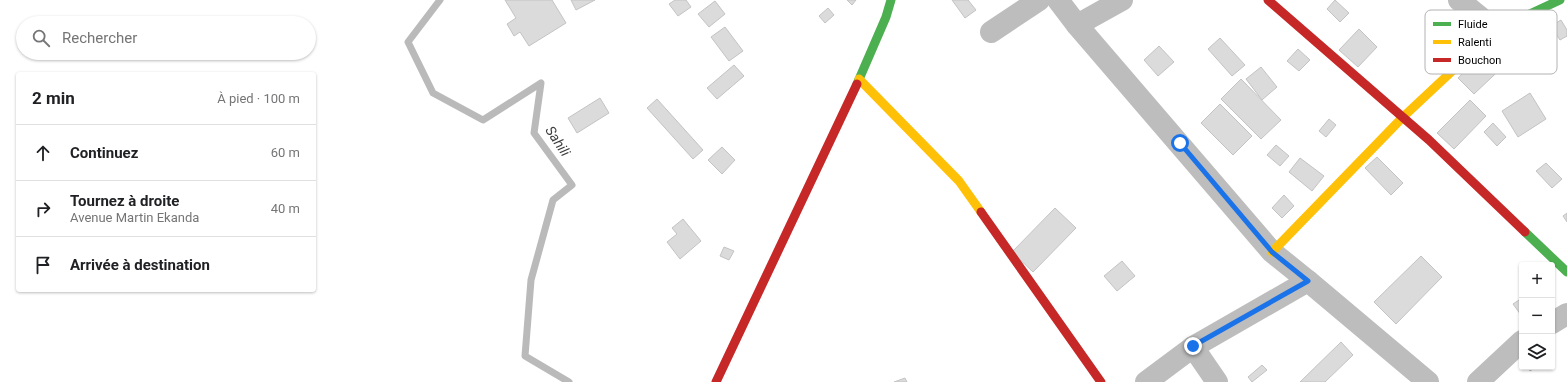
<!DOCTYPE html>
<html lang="fr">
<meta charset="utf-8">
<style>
:root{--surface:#fff;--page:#f6f6f6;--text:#202124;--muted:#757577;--line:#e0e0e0}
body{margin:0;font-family:Roboto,sans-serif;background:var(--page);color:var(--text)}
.controls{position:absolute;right:12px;bottom:12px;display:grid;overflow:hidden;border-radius:4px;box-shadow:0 1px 3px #0004}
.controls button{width:36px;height:36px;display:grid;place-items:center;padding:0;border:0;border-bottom:1px solid var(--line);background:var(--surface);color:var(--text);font:20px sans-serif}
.stop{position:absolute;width:12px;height:12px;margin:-9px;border:3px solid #1a73e8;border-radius:50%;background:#fff}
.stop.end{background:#1a73e8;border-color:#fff;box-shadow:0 1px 4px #0008}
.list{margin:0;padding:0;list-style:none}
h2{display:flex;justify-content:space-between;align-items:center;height:52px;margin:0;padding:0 16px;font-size:17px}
h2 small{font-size:13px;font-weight:400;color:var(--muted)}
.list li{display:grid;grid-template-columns:26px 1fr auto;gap:12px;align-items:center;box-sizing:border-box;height:56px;padding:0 16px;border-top:1px solid var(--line)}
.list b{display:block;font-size:15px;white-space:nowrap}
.list p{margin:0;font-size:13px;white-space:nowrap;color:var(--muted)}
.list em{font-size:13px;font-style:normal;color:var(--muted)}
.icon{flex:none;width:22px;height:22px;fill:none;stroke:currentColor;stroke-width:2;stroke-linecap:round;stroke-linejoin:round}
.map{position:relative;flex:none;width:1567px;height:382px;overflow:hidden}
.search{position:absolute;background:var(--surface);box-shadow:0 1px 3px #0004;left:16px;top:16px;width:300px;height:44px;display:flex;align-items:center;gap:10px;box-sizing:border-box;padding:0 14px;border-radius:22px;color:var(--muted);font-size:15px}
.panel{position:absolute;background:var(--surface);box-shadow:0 1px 3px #0004;left:16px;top:72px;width:300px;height:220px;border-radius:4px}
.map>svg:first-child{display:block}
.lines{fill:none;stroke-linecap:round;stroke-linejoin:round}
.stream{stroke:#bababa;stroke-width:7}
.building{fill:#dbdbdb;stroke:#c3c3c3}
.street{stroke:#bdbdbd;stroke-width:22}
.fast{stroke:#4caf50;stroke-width:9}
.slow{stroke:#ffc107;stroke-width:9}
.jam{stroke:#c62828;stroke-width:9}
.route{stroke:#1a73e8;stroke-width:5}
.labels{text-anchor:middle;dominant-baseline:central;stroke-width:4;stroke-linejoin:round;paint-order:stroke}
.water-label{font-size:14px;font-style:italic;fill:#3d3d3d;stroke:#fff}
.key{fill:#fff;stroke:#b2b2b2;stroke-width:1}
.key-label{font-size:11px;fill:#000}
</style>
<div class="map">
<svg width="1567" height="382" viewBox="0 0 1567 382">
<rect width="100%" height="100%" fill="#fff"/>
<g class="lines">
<path class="stream" d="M 440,0 L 408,42 L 433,93 L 483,120 L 541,83 L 534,133 L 572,185 L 553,200 L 531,280 L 525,356 L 569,382"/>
</g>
<g class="building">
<path d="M 505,0 L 552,0 L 566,23 L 529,46 L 520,32 L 514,36 L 507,24 L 516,18 Z"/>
<path d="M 571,0 L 595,0 L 576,10 Z"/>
<path d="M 675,0 L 686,0 L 691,7 L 678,16 L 669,4 Z"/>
<path d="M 847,0 L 856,0 L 852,5 Z"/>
<path d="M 952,0 L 968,0 L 976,10 L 965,18 Z"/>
<path d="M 1335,0 L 1349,13 L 1340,22 L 1327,9 Z"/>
<path d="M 715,1 L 725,14 L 709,27 L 698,14 Z"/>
<path d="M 828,8 L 834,15 L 825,23 L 819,16 Z"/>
<path d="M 1561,20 L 1567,30 L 1567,36 L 1560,40 L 1551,26 Z"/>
<path d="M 725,27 L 743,51 L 729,61 L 711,37 Z"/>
<path d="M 1359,29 L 1377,47 L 1358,67 L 1339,50 Z"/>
<path d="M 1220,38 L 1245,65 L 1232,76 L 1208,49 Z"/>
<path d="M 1494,43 L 1510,60 L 1474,94 L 1458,78 Z"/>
<path d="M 1159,46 L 1174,62 L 1158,76 L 1144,60 Z"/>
<path d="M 1298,49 L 1310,60 L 1299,71 L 1287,61 Z"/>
<path d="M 734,65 L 744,76 L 717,99 L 707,88 Z"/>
<path d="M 1261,67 L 1277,87 L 1262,100 L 1246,79 Z"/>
<path d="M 1241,79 L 1281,120 L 1261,139 L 1221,99 Z"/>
<path d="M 1530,93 L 1546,119 L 1518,137 L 1502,111 Z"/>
<path d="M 600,98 L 609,113 L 577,133 L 568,118 Z"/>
<path d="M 657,99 L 703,150 L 693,159 L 647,108 Z"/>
<path d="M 1470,100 L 1486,116 L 1454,149 L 1437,133 Z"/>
<path d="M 1220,104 L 1252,136 L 1233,155 L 1201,123 Z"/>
<path d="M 1329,119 L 1336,125 L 1326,137 L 1319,131 Z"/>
<path d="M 1493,123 L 1506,137 L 1497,146 L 1484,132 Z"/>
<path d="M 1276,145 L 1289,156 L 1280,166 L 1267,155 Z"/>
<path d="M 722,147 L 735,160 L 722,174 L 708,160 Z"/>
<path d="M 1377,157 L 1403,183 L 1391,195 L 1365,168 Z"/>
<path d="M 1300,158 L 1324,176 L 1312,191 L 1289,172 Z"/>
<path d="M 1546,163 L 1562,179 L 1552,188 L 1536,171 Z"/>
<path d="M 1284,195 L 1294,206 L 1282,218 L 1272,208 Z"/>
<path d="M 1055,208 L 1076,228 L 1033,272 L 1012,252 Z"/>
<path d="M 1567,213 L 1567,222 L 1563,216 Z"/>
<path d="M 683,219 L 701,241 L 680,259 L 667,242 L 677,234 L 672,228 Z"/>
<path d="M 724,247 L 734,251 L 729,260 L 720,256 Z"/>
<path d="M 1421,256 L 1442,277 L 1396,324 L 1374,302 Z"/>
<path d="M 1122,261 L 1135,276 L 1117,291 L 1104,276 Z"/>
<path d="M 1522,298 L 1522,315 L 1521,315 L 1513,304 Z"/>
<path d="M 1341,342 L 1353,355 L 1325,382 L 1300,382 Z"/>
<path d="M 1262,365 L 1267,370 L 1252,382 L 1248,377 Z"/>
<path d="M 1527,367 L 1536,367 L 1530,371 Z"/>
<path d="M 905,378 L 907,382 L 894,382 Z"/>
</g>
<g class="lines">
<g class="street">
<path d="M 1058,0 L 1077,25 L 1272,252 L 1308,281"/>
<path d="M 1459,0 L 1496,30"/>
<path d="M 1077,25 L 1122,0"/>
<path d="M 991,32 L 1039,0"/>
<path d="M 1552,323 L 1567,314"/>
<path d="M 1193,347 L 1217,382"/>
<path d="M 1146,382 L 1193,347 L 1308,281 L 1428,382"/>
<path d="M 1478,382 L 1522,341"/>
</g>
<g class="fast">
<path d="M 1508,24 L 1560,0"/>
<path d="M 857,84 L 886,17 L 891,0"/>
<path d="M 1525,232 L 1567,272"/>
</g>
<g class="slow">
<path d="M 859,79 L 959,181 L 981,212"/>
<path d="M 1272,252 L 1403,117 L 1496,30 L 1508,24"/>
</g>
<g class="jam">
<path d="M 1268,0 L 1429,140 L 1525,232"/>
<path d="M 981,212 L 1101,382"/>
<path d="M 716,382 L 857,84"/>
</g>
</g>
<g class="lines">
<path class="route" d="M 1180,143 L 1272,252 L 1308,281 L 1193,346"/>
</g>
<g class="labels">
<g class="water-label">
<text transform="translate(558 141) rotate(57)">Sahili</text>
</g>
</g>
<rect x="1425" y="10" width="132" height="64" rx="6" class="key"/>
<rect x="1433" y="22" width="18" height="4" fill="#4caf50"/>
<rect x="1433" y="40" width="18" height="4" fill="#ffc107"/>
<rect x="1433" y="58" width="18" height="4" fill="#c62828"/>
<g class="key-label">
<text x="1458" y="28">Fluide</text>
<text x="1458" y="46">Ralenti</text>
<text x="1458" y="64">Bouchon</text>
</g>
</svg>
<div class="controls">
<button>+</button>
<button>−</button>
<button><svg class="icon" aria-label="layers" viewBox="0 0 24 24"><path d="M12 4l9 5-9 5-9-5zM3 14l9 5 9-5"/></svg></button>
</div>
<div class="stop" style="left:1180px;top:143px"></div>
<div class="stop end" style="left:1193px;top:346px"></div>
<div class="search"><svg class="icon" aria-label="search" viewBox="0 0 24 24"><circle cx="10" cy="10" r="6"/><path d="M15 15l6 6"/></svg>Rechercher</div>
<section class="panel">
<h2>2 min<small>À pied · 100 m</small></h2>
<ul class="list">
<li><svg class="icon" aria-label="ahead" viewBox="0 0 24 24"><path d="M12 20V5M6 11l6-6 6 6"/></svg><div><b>Continuez</b></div><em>60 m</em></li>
<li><svg class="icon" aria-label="right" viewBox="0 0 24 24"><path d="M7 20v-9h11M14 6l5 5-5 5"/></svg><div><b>Tournez à droite</b><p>Avenue Martin Ekanda</p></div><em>40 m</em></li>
<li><svg class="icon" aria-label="arrive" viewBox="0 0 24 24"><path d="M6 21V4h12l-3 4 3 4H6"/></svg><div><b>Arrivée à destination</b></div></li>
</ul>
</section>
</div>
